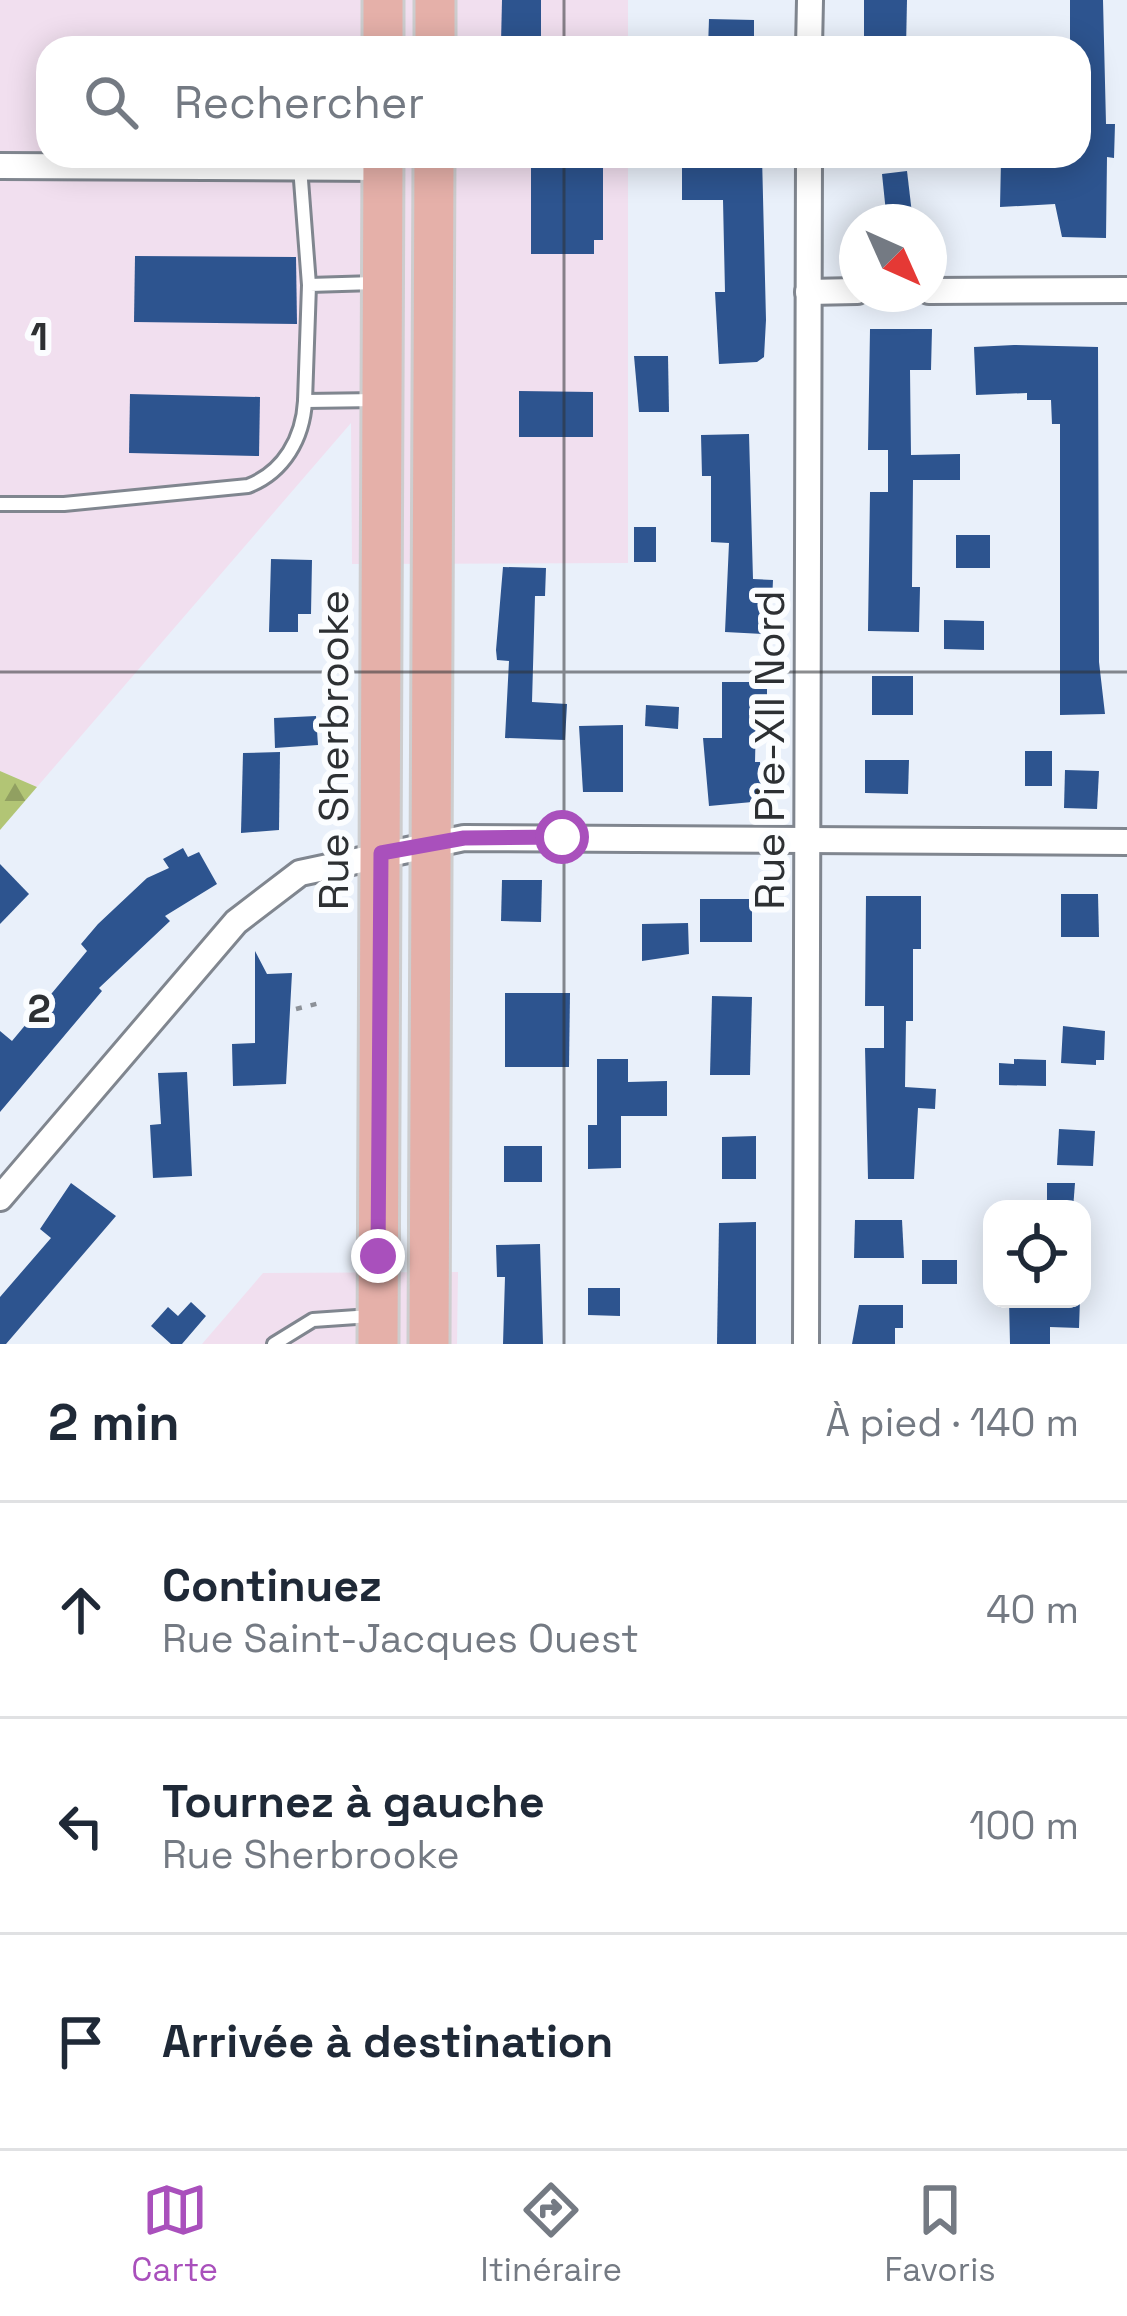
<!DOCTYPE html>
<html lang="fr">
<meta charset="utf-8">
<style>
:root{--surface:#fff;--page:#f6f6f7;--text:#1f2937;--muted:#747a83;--line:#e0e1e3;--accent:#a950bc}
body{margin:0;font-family:"Space Grotesk",sans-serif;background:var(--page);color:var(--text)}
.controls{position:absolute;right:36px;bottom:36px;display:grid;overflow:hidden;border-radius:24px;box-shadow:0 6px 30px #0003}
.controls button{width:108px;height:108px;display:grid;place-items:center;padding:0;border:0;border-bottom:3px solid var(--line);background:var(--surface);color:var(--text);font:60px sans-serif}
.compass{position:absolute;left:839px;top:204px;width:108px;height:108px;border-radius:50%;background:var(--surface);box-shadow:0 6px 30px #0003;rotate:135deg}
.stop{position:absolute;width:36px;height:36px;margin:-27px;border:9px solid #a950bc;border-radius:50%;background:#fff}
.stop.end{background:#a950bc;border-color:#fff;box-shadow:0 3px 12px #0008}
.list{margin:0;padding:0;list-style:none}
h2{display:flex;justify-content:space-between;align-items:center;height:156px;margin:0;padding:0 48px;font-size:51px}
h2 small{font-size:39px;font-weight:400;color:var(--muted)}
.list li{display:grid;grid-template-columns:78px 1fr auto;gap:36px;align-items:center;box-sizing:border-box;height:216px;padding:0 48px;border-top:3px solid var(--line)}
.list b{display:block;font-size:45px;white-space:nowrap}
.list p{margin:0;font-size:39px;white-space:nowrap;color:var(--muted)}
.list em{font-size:39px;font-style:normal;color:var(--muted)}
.icon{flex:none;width:66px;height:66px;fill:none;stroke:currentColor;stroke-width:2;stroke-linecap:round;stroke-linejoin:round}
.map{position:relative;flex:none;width:1127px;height:1344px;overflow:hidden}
.search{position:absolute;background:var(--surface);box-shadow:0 6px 30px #0003;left:36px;right:36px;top:36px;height:132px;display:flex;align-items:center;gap:30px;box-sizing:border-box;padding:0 42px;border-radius:36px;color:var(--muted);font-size:45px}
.sheet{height:804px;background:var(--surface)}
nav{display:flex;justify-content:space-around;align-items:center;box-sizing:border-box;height:168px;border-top:3px solid var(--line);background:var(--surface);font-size:33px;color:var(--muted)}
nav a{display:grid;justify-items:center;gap:6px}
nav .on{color:var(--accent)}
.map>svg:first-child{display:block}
.commercial{fill:#f1dfef}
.forest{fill:url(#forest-firs)}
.building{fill:#2d548f}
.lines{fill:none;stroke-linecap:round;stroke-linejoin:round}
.lane-casing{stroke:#80868f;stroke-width:18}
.street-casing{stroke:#80868f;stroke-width:30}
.primary-casing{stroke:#cdcdce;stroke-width:45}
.path{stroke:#8c9198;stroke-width:4.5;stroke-dasharray:6 9;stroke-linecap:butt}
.lane{stroke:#fff;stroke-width:12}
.street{stroke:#fff;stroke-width:24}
.primary{stroke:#e5b0a9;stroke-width:39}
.route{stroke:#a950bc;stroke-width:15}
.grid{fill:none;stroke:#2d3033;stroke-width:3;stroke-opacity:0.55}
.labels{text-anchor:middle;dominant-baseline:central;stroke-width:12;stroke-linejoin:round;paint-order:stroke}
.street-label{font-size:42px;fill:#2d3033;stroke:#fbfdff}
.grid-label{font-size:39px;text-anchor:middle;font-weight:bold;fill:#2d3033;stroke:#fbfdff;stroke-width:12;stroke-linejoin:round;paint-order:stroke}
</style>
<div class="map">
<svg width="1127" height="1344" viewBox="0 0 1127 1344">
<defs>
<pattern id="forest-firs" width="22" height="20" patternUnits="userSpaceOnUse" patternTransform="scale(3)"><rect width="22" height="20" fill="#b2c575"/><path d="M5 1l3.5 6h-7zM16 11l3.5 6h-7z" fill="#91a061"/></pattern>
</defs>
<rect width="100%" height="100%" fill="#e9f0fa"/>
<g class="commercial">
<path d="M 0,0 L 628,0 L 628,48 L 48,48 L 48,156 L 628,156 L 628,563 L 352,564 L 351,423 L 37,787 L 0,771 Z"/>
<path d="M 458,1272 L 457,1344 L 202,1344 L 263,1273 Z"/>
</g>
<path class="forest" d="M 0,771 L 37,787 L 0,830 Z"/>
<g class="building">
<path d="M 502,0 L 541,0 L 541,43 L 501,43 Z"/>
<path d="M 864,0 L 907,0 L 906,48 L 864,48 Z"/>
<path d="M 1070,0 L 1103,0 L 1106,124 L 1115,124 L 1114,158 L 1107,157 L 1106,238 L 1062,237 L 1055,204 L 1000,207 L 1001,160 L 1079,156 L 1079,48 L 1070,48 Z"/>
<path d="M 709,19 L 754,20 L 754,48 L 708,48 Z"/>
<path d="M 531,156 L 603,156 L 603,240 L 594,240 L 594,254 L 531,254 Z"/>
<path d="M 720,156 L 762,156 L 766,320 L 764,357 L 757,362 L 719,364 L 715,292 L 725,292 L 723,200 L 682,200 L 682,162 L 721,162 Z"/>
<path d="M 907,171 L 913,222 L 887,222 L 882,174 Z"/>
<path d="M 135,256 L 296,257 L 297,324 L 134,322 Z"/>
<path d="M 870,329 L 932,329 L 931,370 L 910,370 L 911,455 L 960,454 L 960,480 L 913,480 L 912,587 L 920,587 L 919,632 L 868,631 L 870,492 L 888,492 L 888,450 L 868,450 Z"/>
<path d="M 1014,345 L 1098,347 L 1099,662 L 1105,714 L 1060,715 L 1060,424 L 1052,424 L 1051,400 L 1027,400 L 1027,393 L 976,395 L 974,347 Z"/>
<path d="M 634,356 L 668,356 L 669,412 L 639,412 Z"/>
<path d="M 519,391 L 593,392 L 593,437 L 519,437 Z"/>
<path d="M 130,394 L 260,397 L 259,456 L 129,453 Z"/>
<path d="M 749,434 L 753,579 L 773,580 L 772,602 L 764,601 L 763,634 L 725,632 L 729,543 L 711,542 L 711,476 L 702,476 L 701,435 Z"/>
<rect x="634" y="527" width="22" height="35"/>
<rect x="956" y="535" width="34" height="33"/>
<path d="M 271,559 L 312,560 L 311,614 L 298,614 L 298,632 L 269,632 Z"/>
<path d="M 503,567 L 546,568 L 545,596 L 535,596 L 532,702 L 567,704 L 565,740 L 505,738 L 509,661 L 497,660 L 496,650 Z"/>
<path d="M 944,620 L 984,621 L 984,650 L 944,649 Z"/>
<rect x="872" y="676" width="41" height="39"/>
<path d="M 722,682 L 767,682 L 767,717 L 756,718 L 755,762 L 760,762 L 763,801 L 709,806 L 703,738 L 722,738 Z"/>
<path d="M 646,705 L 679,707 L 678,729 L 645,726 Z"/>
<path d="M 316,716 L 318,745 L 275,748 L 274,718 Z"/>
<path d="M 623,725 L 623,792 L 583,792 L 579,726 Z"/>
<rect x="1025" y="751" width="27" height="35"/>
<path d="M 280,752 L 279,830 L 241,833 L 243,753 Z"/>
<path d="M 865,760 L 909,760 L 908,794 L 865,793 Z"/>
<path d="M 1065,770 L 1099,771 L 1097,809 L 1064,808 Z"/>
<path d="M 183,848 L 188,857 L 199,852 L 217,884 L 165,916 L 170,921 L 99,988 L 102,991 L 0,1112 L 0,1031 L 12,1041 L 87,951 L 81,944 L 98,924 L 147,878 L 169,868 L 163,859 Z"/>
<path d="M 0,864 L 29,894 L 0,924 Z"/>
<path d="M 502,880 L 542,880 L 541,922 L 501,921 Z"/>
<path d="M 1061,894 L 1098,894 L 1099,937 L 1061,937 Z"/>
<path d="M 866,896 L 921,896 L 921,949 L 913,949 L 913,1021 L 906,1021 L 905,1087 L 936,1089 L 935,1109 L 918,1108 L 914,1179 L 868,1179 L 865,1048 L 884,1048 L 884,1006 L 865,1006 Z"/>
<rect x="700" y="899" width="52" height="43"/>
<path d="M 688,923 L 689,954 L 642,961 L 642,924 Z"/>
<path d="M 255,951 L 267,974 L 292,973 L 286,1084 L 233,1086 L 232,1044 L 255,1043 Z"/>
<path d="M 505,993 L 570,993 L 569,1067 L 505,1067 Z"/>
<path d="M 712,996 L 752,997 L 750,1075 L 710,1075 Z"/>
<path d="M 1063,1026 L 1105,1031 L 1104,1060 L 1096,1060 L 1096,1065 L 1061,1063 Z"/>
<path d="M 597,1059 L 628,1059 L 628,1082 L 667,1081 L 667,1116 L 621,1116 L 621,1168 L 588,1169 L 588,1125 L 597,1125 Z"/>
<path d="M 1014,1059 L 1046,1060 L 1046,1086 L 999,1085 L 999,1063 L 1014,1064 Z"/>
<path d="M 187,1072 L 192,1176 L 153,1178 L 150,1125 L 161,1124 L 158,1073 Z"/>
<path d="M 1059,1129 L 1095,1131 L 1093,1166 L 1057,1165 Z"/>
<path d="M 756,1136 L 756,1179 L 722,1179 L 722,1137 Z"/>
<rect x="504" y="1146" width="38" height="36"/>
<path d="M 71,1183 L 116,1216 L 6,1344 L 0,1344 L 0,1297 L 51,1238 L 40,1229 Z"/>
<path d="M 1047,1183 L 1075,1183 L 1073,1209 L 1047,1209 Z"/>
<path d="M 855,1220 L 902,1220 L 904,1258 L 854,1258 Z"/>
<path d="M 756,1222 L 756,1344 L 717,1344 L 719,1223 Z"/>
<path d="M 540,1244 L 543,1344 L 503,1344 L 505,1277 L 497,1277 L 496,1245 Z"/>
<rect x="922" y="1260" width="35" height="24"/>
<path d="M 588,1288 L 620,1288 L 620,1316 L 588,1315 Z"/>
<path d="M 1009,1299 L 1080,1299 L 1079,1328 L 1050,1327 L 1050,1344 L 1010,1344 Z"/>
<path d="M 191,1302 L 206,1316 L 182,1344 L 171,1344 L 151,1326 L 168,1307 L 178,1316 Z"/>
<path d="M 859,1305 L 903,1305 L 903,1328 L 895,1328 L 895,1344 L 852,1344 Z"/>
</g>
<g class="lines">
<g class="lane-casing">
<g id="lane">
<path d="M 300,167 L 309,285"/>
<path d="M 375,283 L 309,285 L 305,401 L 378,400"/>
<path d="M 0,504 L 64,504 L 248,486 C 284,472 303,438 305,401"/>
<path d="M 274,1344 L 313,1320 L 371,1316"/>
</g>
</g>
<g class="street-casing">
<g id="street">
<path d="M 809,48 L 810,0"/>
<path d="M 0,166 L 383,168"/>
<path d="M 929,291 L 1127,290"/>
<path d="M 808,292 L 857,291"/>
<path d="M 0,1198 L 236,922 L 300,873 L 464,838 L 1127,842"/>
<path d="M 806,1344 L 809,156"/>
</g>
</g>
<g class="primary-casing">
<g id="primary">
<path d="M 383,0 L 383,48"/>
<path d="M 435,48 L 435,0"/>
<path d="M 378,1344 L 383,156"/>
<path d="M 429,1344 L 434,156"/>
</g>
</g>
<path class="path" d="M 296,1009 L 324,1002"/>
<use href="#lane" class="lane"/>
<use href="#street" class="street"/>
<use href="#primary" class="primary"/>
</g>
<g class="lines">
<path class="route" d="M 378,1256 L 381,853 L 464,838 L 562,837"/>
</g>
<path class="grid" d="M 564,0 L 564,48M 564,156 L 564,1344M 0,672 L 1127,672"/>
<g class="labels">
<g class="street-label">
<text transform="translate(333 750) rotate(-90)">Rue Sherbrooke</text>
<text transform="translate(769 750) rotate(-90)">Rue Pie-XII Nord</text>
</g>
</g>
<g class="grid-label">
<text x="39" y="350">1</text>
<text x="39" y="1022">2</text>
</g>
</svg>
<div class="controls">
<button><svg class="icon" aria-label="locate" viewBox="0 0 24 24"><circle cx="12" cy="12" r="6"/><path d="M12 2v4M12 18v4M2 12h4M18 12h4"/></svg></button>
</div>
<svg class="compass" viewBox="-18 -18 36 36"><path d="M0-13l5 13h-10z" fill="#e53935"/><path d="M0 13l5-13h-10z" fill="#747a83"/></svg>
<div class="stop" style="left:562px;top:837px"></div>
<div class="stop end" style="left:378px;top:1256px"></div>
<div class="search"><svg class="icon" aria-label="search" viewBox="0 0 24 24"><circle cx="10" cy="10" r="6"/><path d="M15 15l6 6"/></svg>Rechercher</div>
</div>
<section class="sheet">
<h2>2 min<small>À pied · 140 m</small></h2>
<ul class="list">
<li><svg class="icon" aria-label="ahead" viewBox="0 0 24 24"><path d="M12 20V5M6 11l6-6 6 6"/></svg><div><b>Continuez</b><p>Rue Saint-Jacques Ouest</p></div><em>40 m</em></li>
<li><svg class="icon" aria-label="left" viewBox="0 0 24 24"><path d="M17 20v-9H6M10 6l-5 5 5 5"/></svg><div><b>Tournez à gauche</b><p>Rue Sherbrooke</p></div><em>100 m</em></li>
<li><svg class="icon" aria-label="arrive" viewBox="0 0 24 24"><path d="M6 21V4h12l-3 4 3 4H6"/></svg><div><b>Arrivée à destination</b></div></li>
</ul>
</section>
<nav>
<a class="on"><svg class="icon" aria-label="map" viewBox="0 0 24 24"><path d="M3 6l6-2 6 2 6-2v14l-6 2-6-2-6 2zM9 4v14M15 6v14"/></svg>Carte</a>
<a><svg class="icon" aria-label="directions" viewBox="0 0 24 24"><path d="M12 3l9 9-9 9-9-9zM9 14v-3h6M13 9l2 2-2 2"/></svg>Itinéraire</a>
<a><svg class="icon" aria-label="saved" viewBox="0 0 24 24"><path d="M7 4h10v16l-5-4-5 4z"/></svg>Favoris</a>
</nav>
